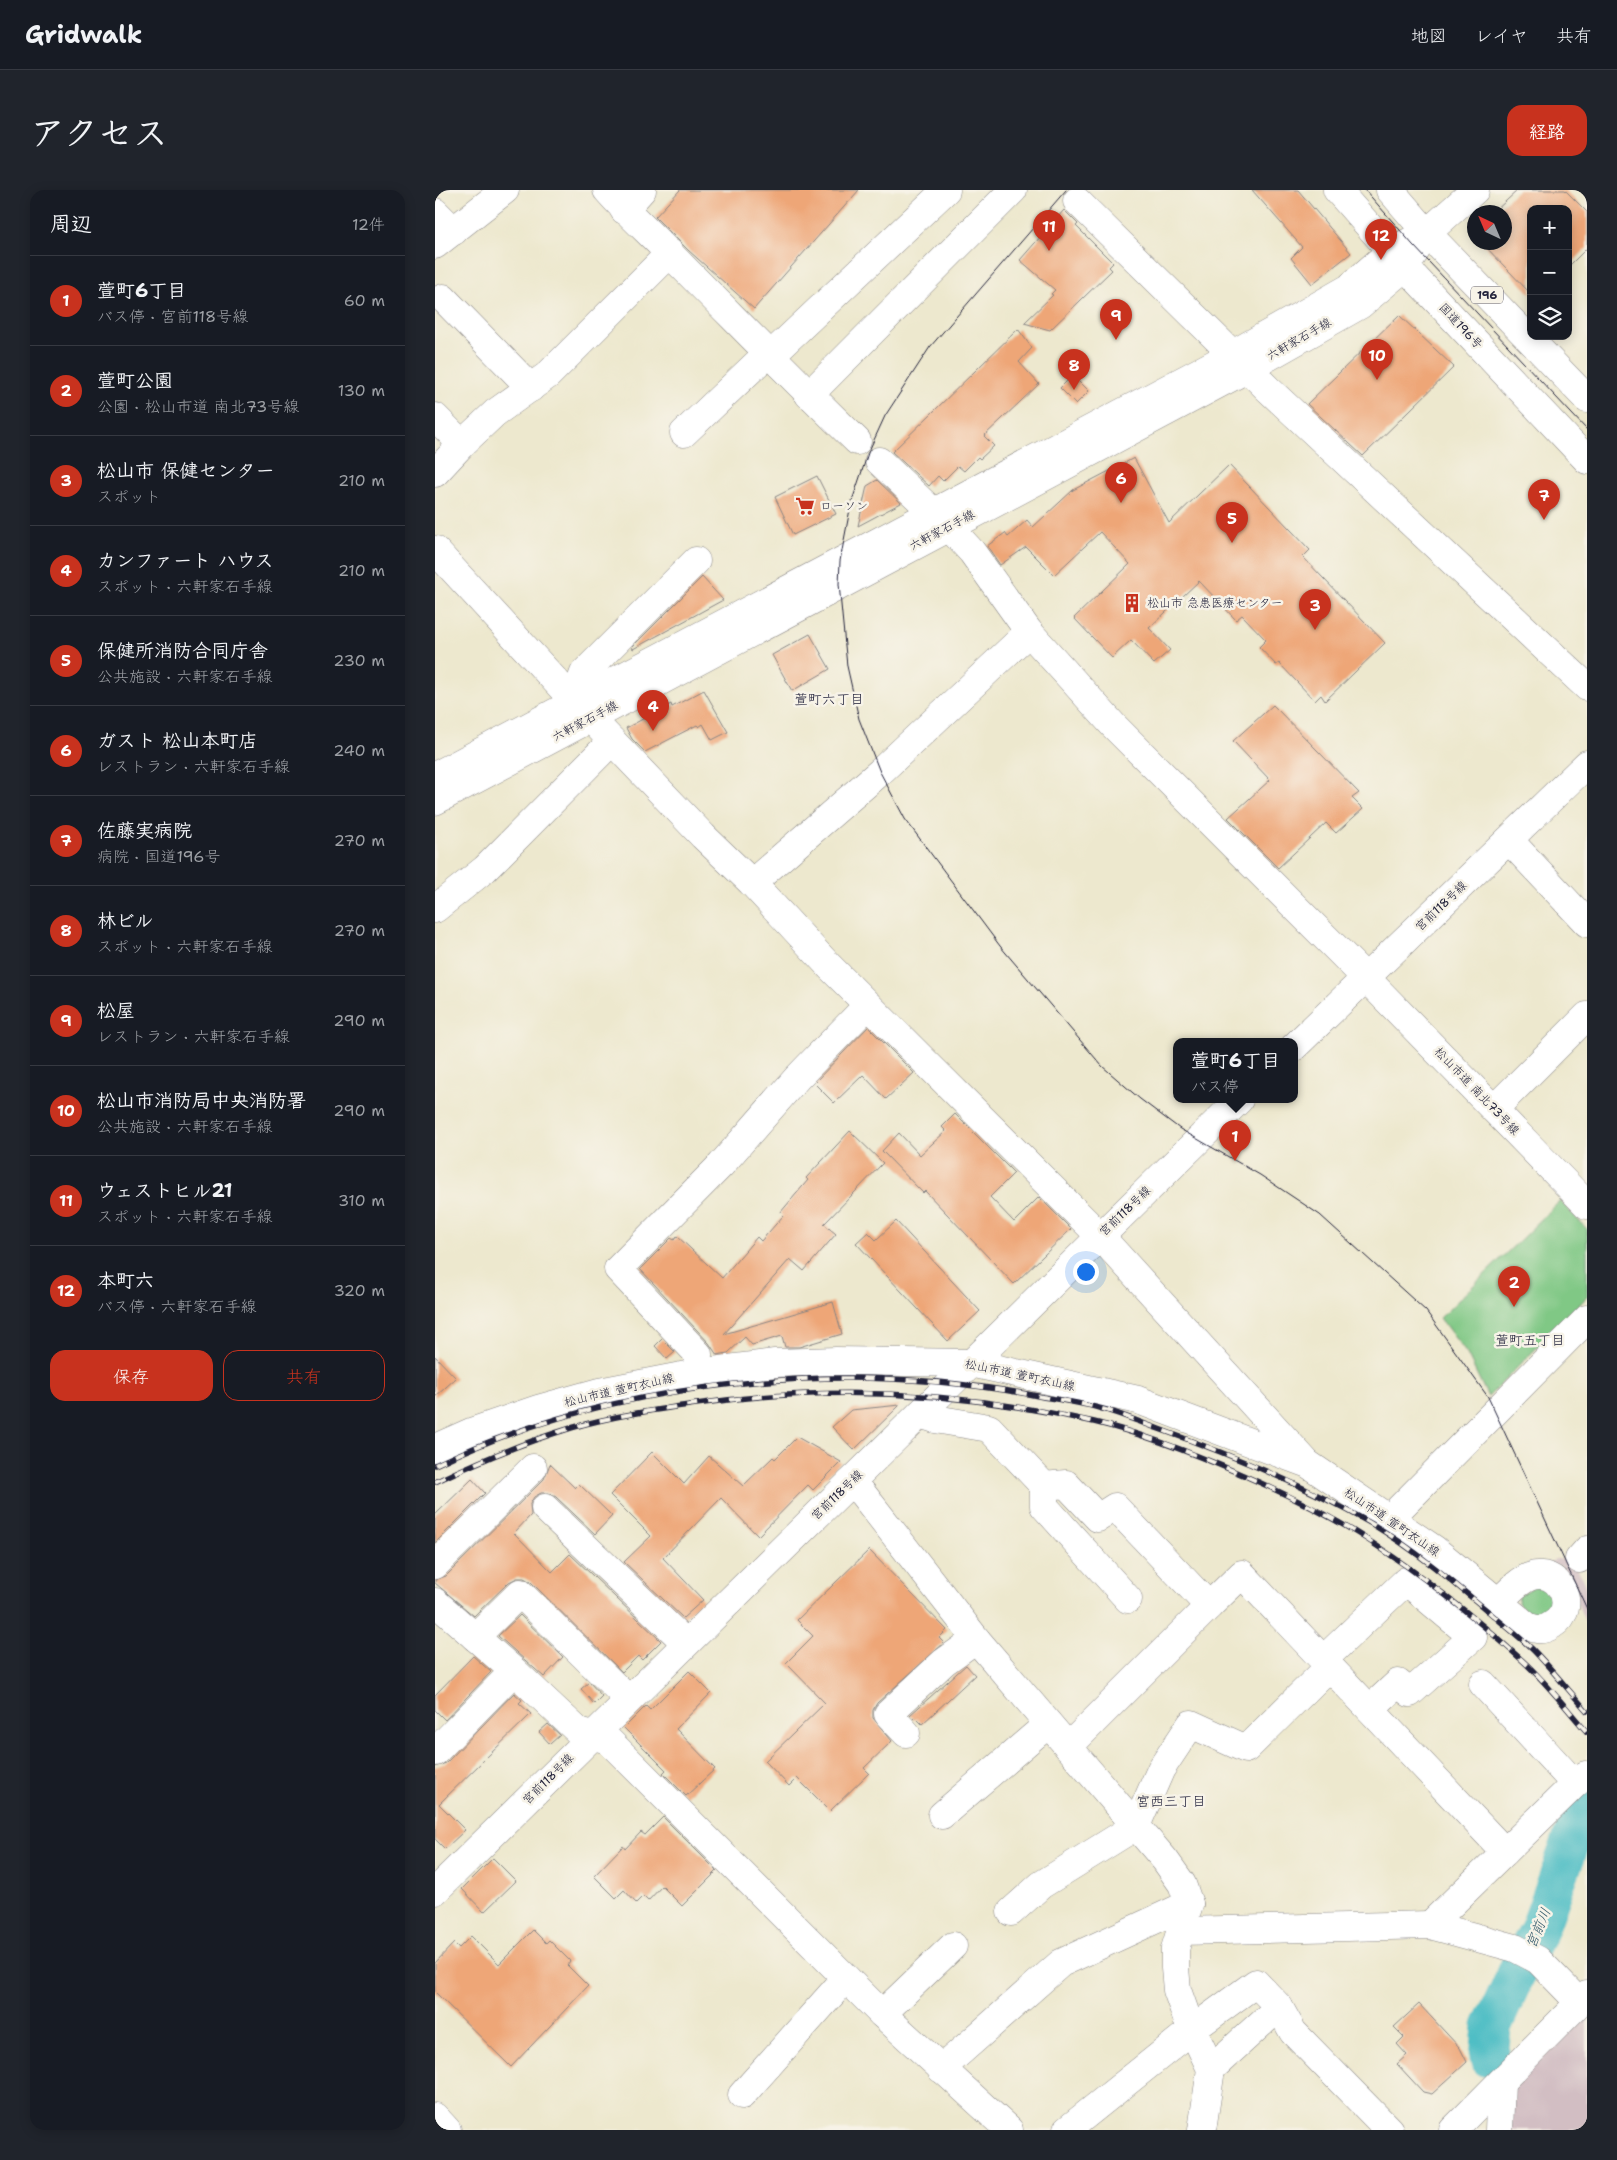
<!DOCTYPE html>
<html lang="ja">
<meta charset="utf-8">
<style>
:root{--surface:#171b24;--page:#20242c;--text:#f1f3f6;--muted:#9ea1a6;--line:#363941;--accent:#c8321e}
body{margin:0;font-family:"Shantell Sans","Klee One",sans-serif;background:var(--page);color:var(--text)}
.controls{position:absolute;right:15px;top:15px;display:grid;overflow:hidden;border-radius:10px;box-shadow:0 2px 12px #0003}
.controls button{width:45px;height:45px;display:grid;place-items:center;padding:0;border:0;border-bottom:1px solid var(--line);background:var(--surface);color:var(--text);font:25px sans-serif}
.compass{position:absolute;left:1032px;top:15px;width:45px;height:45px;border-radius:50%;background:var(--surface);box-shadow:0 2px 12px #0003;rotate:316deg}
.you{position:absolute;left:650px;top:1081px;width:18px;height:18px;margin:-12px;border:4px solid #fff;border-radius:50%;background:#1a73e8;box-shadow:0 0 0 8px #1a73e833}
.badge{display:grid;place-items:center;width:32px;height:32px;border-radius:50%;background:var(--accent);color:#fff;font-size:16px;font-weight:700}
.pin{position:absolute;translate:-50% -41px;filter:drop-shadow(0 1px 2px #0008)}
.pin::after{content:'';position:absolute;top:26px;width:18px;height:15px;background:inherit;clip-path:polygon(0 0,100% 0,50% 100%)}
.popup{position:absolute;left:738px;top:848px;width:125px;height:65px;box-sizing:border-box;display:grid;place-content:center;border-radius:10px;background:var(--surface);filter:drop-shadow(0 1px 4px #0005);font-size:16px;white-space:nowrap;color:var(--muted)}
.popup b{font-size:19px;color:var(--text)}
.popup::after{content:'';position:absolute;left:50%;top:100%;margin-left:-10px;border:10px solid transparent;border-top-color:var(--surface)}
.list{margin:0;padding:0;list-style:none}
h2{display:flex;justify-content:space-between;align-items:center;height:65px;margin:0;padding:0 20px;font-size:21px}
h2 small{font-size:16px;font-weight:400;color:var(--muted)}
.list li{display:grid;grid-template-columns:32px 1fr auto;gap:15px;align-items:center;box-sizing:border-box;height:90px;padding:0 20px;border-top:1px solid var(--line)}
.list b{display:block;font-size:19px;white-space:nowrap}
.list p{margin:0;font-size:16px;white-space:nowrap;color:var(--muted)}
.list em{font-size:16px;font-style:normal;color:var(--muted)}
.actions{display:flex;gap:10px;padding:15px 20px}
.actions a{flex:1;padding:11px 0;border:1px solid var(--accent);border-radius:15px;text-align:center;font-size:18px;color:var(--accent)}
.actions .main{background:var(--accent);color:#fff}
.icon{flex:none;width:28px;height:28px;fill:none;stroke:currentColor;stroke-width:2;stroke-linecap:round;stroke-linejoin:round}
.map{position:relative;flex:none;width:1152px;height:1940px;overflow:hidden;border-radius:15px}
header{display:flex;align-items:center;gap:30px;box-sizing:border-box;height:70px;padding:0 25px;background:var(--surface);border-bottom:1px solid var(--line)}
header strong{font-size:24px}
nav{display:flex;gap:28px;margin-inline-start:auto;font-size:18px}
.intro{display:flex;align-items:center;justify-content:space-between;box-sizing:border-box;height:120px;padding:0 30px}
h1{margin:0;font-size:35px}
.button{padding:12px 22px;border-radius:15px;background:var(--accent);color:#fff;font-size:18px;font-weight:700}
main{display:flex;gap:30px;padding:0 30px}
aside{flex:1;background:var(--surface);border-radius:15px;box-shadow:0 2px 12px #0003}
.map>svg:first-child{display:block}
.industrial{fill:#d2bec3}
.green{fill:#80c885;stroke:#517560}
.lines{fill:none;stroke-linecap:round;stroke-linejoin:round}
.river{stroke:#50bec5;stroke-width:39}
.building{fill:#eea677}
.minor-casing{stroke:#888584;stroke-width:29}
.major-casing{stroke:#888584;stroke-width:29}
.highway-casing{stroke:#888584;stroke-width:29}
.minor{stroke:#fff;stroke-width:28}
.major{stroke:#fff;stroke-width:28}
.highway{stroke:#fff;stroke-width:28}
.tram{stroke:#22223b;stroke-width:1}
.rail-casing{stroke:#22223b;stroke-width:5.5}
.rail{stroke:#f7f3e8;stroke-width:4;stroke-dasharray:11;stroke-linecap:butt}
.labels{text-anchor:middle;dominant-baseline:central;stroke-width:5;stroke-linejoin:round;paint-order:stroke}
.shield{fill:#f7f3e8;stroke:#62616f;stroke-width:1}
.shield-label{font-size:11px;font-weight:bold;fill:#22223b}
.street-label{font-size:12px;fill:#22223b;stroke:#f7f3e8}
.poi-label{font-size:12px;fill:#22223b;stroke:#f7f3e8;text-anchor:start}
.neighbourhood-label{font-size:14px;fill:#22223b;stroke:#f7f3e8}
.water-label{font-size:14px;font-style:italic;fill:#32596b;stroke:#f7f3e8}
</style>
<header>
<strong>Gridwalk</strong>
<nav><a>地図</a><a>レイヤ</a><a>共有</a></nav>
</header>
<div class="intro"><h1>アクセス</h1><a class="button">経路</a></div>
<main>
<aside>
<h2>周辺<small>12件</small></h2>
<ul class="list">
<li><span class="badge">1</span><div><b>萱町6丁目</b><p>バス停 · 宮前118号線</p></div><em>60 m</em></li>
<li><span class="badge">2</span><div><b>萱町公園</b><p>公園 · 松山市道 南北73号線</p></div><em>130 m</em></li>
<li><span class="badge">3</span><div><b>松山市 保健センター</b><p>スポット</p></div><em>210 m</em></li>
<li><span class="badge">4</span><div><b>カンファート ハウス</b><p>スポット · 六軒家石手線</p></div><em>210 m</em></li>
<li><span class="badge">5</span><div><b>保健所消防合同庁舎</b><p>公共施設 · 六軒家石手線</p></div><em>230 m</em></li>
<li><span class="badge">6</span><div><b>ガスト 松山本町店</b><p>レストラン · 六軒家石手線</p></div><em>240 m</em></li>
<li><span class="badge">7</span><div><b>佐藤実病院</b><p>病院 · 国道196号</p></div><em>270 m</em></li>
<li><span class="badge">8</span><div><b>林ビル</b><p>スポット · 六軒家石手線</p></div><em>270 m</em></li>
<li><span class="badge">9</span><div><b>松屋</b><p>レストラン · 六軒家石手線</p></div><em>290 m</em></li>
<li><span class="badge">10</span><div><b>松山市消防局中央消防署</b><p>公共施設 · 六軒家石手線</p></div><em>290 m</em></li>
<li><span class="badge">11</span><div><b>ウェストヒル21</b><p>スポット · 六軒家石手線</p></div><em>310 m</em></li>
<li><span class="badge">12</span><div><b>本町六</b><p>バス停 · 六軒家石手線</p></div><em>320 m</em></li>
</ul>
<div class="actions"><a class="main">保存</a><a>共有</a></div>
</aside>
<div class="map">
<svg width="1152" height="1940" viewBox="0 0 1152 1940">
<rect width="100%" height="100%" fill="#f7f3e8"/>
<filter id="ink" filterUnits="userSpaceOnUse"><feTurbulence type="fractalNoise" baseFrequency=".02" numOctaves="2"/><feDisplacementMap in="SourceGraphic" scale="10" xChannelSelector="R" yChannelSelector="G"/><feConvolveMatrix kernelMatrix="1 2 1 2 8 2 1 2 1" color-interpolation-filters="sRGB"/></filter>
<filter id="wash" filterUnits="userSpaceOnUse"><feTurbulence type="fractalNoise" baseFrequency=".0096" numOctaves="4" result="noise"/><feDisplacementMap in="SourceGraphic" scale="20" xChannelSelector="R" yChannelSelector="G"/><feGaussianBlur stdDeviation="1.12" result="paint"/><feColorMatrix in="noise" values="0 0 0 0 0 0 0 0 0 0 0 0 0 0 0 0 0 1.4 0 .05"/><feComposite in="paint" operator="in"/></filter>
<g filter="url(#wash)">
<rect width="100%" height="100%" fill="#ede8ce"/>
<g class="industrial">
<path d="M 1120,1369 L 1137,1369 L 1144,1381 L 1152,1400 L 1152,1436 L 1126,1376 L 1114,1374 Z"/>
<path d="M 1152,1821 L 1152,1940 L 1072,1940 L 1074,1900 Z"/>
</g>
<g class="green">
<path d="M 1125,1011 L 1152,1039 L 1152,1107 L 1053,1207 L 1032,1164 L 1005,1128 Z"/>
<path d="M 1104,1393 L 1125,1412 L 1104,1434 L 1083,1413 L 1084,1406 Z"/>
</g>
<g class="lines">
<path class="river" d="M 1054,1868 L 1057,1837 L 1087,1771 L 1104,1740 L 1152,1607"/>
</g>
<g id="blocks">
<g class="building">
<path d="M 245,0 L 424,0 L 319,119 L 253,60 L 220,27 Z"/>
<path d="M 817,0 L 863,0 L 916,63 L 877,94 L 856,68 L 867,57 Z"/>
<path d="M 1083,0 L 1130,0 L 1152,22 L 1152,58 L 1133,77 L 1133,19 L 1096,19 L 1096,104 L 1046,52 L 1070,52 L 1070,22 L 1059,22 Z"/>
<path d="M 629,20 L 643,34 L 641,36 L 678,73 L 674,77 L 677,80 L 615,140 L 589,133 L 618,105 L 616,104 L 620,100 L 585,70 Z"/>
<path d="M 964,125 L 1019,177 L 928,266 L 872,214 Z"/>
<path d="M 583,139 L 597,158 L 584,172 L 604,194 L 549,246 L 559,256 L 545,269 L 543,267 L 529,281 L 523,276 L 508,291 L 503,286 L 494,296 L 457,262 Z"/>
<path d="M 638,185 L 654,201 L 641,214 L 625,198 Z"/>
<path d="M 699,268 L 734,333 L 794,275 L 875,360 L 868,367 L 950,453 L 890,511 L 886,505 L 880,511 L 844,473 L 841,475 L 824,457 L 831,450 L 807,425 L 801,430 L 764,391 L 714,438 L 735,460 L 719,474 L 696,450 L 677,468 L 639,428 L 695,374 L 665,342 L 619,385 L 591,357 L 565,375 L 552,356 L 570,343 L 573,347 L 592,330 L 598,337 L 638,300 Z"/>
<path d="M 382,286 L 401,324 L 358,345 L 340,307 Z"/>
<path d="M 442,290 L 466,313 L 423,336 L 432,296 Z"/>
<path d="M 267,387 L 288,410 L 198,459 L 197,457 Z"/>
<path d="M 375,444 L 395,479 L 357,501 L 337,465 Z"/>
<path d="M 269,500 L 293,542 L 277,550 L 268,534 L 264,537 L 262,535 L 210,562 L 197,549 L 191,538 L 236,514 L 237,517 Z"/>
<path d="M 838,515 L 924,603 L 917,608 L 928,619 L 901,643 L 891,633 L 843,678 L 793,628 L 835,590 L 798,551 Z"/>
<path d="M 433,837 L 479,883 L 451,909 L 428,885 L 399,913 L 379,893 Z"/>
<path d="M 520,924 L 579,983 L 555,1007 L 579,1032 L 604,1007 L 636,1039 L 579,1094 L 490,1001 L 488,1003 L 447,961 L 464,943 L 485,965 L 511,941 L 507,937 Z"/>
<path d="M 415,941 L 448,973 L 389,1034 L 401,1044 L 369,1081 L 355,1069 L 289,1144 L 398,1112 L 407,1144 L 364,1157 L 350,1157 L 347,1146 L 317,1155 L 310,1147 L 293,1163 L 282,1165 L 274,1153 L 205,1079 L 236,1048 L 239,1050 L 242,1046 L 287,1088 L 322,1047 L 326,1051 L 348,1026 L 345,1023 L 373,990 L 371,988 Z"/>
<path d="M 461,1031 L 545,1121 L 513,1151 L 421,1053 L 433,1042 L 441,1050 Z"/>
<path d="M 227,1149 L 240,1162 L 232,1169 L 220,1156 Z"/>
<path d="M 0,1166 L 21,1188 L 0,1207 Z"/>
<path d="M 465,1215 L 419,1260 L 397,1237 L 416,1220 Z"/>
<path d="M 362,1247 L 406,1272 L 378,1300 L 373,1295 L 323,1346 L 286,1308 L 228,1368 L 268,1410 L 248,1428 L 189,1372 L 216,1346 L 175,1305 L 217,1262 L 249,1294 L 274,1266 L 308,1296 L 338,1267 L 340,1269 Z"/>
<path d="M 115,1274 L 140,1298 L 144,1294 L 177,1326 L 160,1344 L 121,1307 L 114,1303 L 106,1303 L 99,1307 L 95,1314 L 96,1325 L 79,1343 L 117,1382 L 135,1364 L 226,1451 L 207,1470 L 203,1466 L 187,1482 L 96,1392 L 89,1388 L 82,1388 L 74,1392 L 39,1426 L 0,1393 L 0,1390 L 11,1386 L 109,1289 Z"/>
<path d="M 37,1289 L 50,1303 L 0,1353 L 0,1325 Z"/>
<path d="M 434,1360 L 512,1440 L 504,1448 L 509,1453 L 442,1513 L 438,1520 L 438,1528 L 457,1551 L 429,1578 L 434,1583 L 395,1621 L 362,1588 L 354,1596 L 330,1571 L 390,1513 L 351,1473 L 378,1446 L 362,1430 Z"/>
<path d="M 85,1425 L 128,1467 L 109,1487 L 63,1446 Z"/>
<path d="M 38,1466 L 56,1482 L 10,1530 L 0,1520 L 0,1505 Z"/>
<path d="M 531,1475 L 540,1485 L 487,1534 L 481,1528 L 479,1529 L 475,1525 Z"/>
<path d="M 254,1481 L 276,1503 L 241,1539 L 280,1579 L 251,1606 L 228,1583 L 231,1580 L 189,1538 L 211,1516 L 215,1520 Z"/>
<path d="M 154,1492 L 167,1506 L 159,1514 L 146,1499 Z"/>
<path d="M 79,1503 L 87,1510 L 84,1513 L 96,1524 L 4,1614 L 30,1640 L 10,1659 L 0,1649 L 0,1577 L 11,1573 Z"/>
<path d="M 113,1534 L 125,1545 L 115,1554 L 104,1542 Z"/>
<path d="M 228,1627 L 282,1681 L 247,1716 L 227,1696 L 213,1711 L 208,1706 L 201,1713 L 189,1700 L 181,1708 L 159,1686 L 188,1656 L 190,1659 L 206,1642 L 210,1645 Z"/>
<path d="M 58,1668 L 81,1691 L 49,1722 L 27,1699 Z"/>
<path d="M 98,1740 L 111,1753 L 114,1750 L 135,1771 L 132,1775 L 153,1796 L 76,1877 L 0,1802 L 0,1773 L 19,1753 L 24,1758 L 36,1746 L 64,1774 Z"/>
<path d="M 984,1814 L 1025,1858 L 1032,1872 L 997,1904 L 988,1902 L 962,1874 L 972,1865 L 962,1854 L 969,1847 L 959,1837 Z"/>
</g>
</g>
</g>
<g filter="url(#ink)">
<use href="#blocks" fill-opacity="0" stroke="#888584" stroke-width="1"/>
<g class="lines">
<g class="minor-casing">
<g id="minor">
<path d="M 172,0 C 192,23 215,43 236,65 C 298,127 359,190 422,251"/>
<path d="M 642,11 L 833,199 L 1152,497"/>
<path d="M 189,20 L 207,0"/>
<path d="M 0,22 L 19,41"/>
<path d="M 0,55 L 70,0"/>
<path d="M 8,108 L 96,198"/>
<path d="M 335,166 L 511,0"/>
<path d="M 374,205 L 578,0"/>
<path d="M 0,227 L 27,254"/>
<path d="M 249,243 L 332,164"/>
<path d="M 444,271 L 514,337 L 537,362 L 594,442 L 678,535 L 926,783 L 1152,1015"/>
<path d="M 0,283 L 27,254 L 60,223 L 113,185 L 235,63"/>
<path d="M 0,360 L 139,511 L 268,646 L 317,693 L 395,777 L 665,1046 L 870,1271"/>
<path d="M 139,511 L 149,483 L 261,371"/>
<path d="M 1074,650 L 1152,733"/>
<path d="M 317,693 L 445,582 L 594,442"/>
<path d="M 0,719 L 50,679 L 177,551"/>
<path d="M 859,857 L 1152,574"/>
<path d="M 1059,919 L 1152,826"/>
<path d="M 262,1183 L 263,1164 L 183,1079 L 286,975 L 362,888 L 433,815"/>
<path d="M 485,1224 L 500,1229 L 554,1238 L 609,1296 L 631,1294 L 663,1328 L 680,1317 L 774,1416 L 807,1384 L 1070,1662"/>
<path d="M 0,1258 L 36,1242 L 103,1219 L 164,1202 L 262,1183 L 340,1173 L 401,1171 L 536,1173 L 703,1210 L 873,1274 L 999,1359 L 1092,1436 C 1102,1440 1108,1441 1117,1435 C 1146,1417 1123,1375 1094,1387 C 1082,1392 1073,1403 1064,1412"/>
<path d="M 415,1293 L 427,1303 L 541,1449 L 730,1670 L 747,1694 L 754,1714 L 740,1759 L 740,1778 L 742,1800 L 752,1828 L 776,1879 L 767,1940"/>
<path d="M 609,1296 L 609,1316 L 693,1409"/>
<path d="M 110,1318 L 251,1453"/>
<path d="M 954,1329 L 1152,1129"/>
<path d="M 1144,1369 L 1152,1360"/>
<path d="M 0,1375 L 98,1278"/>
<path d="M 0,1412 L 79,1481 L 143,1541 L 173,1550 L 447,1824 L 574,1940"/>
<path d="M 40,1447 L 85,1403 L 193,1509"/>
<path d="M 888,1470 L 971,1391 L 1038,1447 L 975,1503 L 963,1493 L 935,1519"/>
<path d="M 1048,1494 L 1140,1594"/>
<path d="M 471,1543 L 453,1524 L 509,1472 L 541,1449"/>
<path d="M 633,1557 L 774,1416"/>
<path d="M 0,1562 L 79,1481"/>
<path d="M 507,1625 L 613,1534"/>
<path d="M 0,1701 L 804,910"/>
<path d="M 576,1722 L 606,1695 L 701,1636 L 726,1579 L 756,1534 L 811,1559 L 894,1477"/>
<path d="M 995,1735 L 1140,1594 L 1150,1585 L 1152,1586"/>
<path d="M 745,1741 L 995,1735 L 1080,1758 L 1103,1770 L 1144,1812"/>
<path d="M 447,1824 L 518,1756"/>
<path d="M 506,1879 L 626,1773 L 754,1714"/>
<path d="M 776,1879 L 844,1817"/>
<path d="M 307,1905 L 411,1788"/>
<path d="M 632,1940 L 758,1839 L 821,1793 L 844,1817 L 858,1842 L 954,1940"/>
<path d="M 1018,1940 L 1152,1805"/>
<path d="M 1064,1940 L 1066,1892"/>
</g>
</g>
<g class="major-casing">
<g id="major">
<path d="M 0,586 L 798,164 L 914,98 L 956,61 L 992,43 L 1040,0"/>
<path d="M 0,611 L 812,179 L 925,115 L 970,77 L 983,57"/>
<path d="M 0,1927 L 12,1940"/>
</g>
</g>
<g class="highway-casing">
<g id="highway">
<path d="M 902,0 L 970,77 L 1152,270"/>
<path d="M 955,0 L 992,43 L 1152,209"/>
</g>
</g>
<use href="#minor" class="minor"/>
<use href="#major" class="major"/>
<use href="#highway" class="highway"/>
<g class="tram">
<path d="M 631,0 L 495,157 L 450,226 L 433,263 L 416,314 L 405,371 L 404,394 L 412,476 L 424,529 L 445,582 L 470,629 L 565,756 L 667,876 L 705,909 L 745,939 L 825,985 L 885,1025 L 991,1121 L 1053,1207 L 1152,1419"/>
<path d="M 930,0 L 978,55 L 1152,240"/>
</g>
<g class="rail-casing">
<g id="rail">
<path d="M 0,1275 C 182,1189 410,1168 608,1207 C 626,1210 646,1213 664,1218 C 684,1223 704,1232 724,1239 C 797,1265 870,1295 937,1334 C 979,1359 1017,1391 1054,1422 C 1070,1436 1087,1448 1102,1464 C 1119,1482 1135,1502 1152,1521"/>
<path d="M 0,1292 C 44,1271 90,1252 136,1238 C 177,1226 219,1220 261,1214 C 395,1195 527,1201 659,1232 C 710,1244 760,1264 808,1285 C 851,1304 893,1324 933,1350 C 987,1385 1040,1427 1088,1471 C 1111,1492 1131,1518 1152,1542"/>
</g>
</g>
<use href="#rail" class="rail"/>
</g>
</g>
<defs>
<g id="supermarket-bare" transform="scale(1.5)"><path d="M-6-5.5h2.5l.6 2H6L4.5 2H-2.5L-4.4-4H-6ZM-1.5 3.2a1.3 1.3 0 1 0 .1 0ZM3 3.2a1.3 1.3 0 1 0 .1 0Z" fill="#c8321e" stroke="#f7f3e8" stroke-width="2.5" paint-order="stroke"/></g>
<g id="building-bare" transform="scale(1.5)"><path d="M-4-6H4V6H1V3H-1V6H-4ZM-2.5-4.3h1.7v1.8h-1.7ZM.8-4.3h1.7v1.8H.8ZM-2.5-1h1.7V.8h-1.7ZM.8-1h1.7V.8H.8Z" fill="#c8321e" stroke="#f7f3e8" stroke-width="2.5" paint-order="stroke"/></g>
</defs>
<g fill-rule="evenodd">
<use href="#supermarket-bare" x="370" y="316"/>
<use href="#building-bare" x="697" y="413"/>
</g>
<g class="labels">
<rect class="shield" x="1036" y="96.5" width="32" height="17" rx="4"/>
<g class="shield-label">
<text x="1052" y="105">196</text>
</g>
<g class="street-label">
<text transform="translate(1026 136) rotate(47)">国道196号</text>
<text transform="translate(864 149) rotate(-30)">六軒家石手線</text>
<text transform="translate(507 340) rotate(-28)">六軒家石手線</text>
<text transform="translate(150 531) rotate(-28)">六軒家石手線</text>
<text transform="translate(1006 716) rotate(-44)">宮前118号線</text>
<text transform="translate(1042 901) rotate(46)">松山市道 南北73号線</text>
<text transform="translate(690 1021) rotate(-44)">宮前118号線</text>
<text transform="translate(585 1185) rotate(12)">松山市道 萱町衣山線</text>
<text transform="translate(184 1200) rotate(-13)">松山市道 萱町衣山線</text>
<text transform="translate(402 1305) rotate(-44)">宮前118号線</text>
<text transform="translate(957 1332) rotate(34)">松山市道 萱町衣山線</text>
<text transform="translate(113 1589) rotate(-45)">宮前118号線</text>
</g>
<g class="poi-label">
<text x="385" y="316">ローソン</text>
<text x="712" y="413">松山市 急患医療センター</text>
</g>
<g class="neighbourhood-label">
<text x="394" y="509">萱町六丁目</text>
<text x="1095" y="1150">萱町五丁目</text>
<text x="736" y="1611">宮西三丁目</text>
</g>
<g class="water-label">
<text transform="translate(1103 1738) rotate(-67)">宮前川</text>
</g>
</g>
</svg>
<div class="controls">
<button>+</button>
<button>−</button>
<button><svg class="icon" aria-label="layers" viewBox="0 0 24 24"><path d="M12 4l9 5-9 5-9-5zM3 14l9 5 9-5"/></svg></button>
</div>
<svg class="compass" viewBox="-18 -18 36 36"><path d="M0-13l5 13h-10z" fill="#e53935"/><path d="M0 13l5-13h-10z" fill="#9ea1a6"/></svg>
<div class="you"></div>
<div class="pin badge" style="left:800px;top:971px">1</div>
<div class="popup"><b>萱町6丁目</b>バス停</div>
<div class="pin badge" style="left:1079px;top:1117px">2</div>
<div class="pin badge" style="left:880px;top:440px">3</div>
<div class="pin badge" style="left:218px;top:541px">4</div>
<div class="pin badge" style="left:797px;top:353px">5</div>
<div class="pin badge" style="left:686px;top:313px">6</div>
<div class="pin badge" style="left:1109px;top:330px">7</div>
<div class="pin badge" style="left:639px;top:200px">8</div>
<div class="pin badge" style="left:681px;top:150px">9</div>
<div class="pin badge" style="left:942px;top:190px">10</div>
<div class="pin badge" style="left:614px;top:61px">11</div>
<div class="pin badge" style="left:946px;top:70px">12</div>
</div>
</main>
